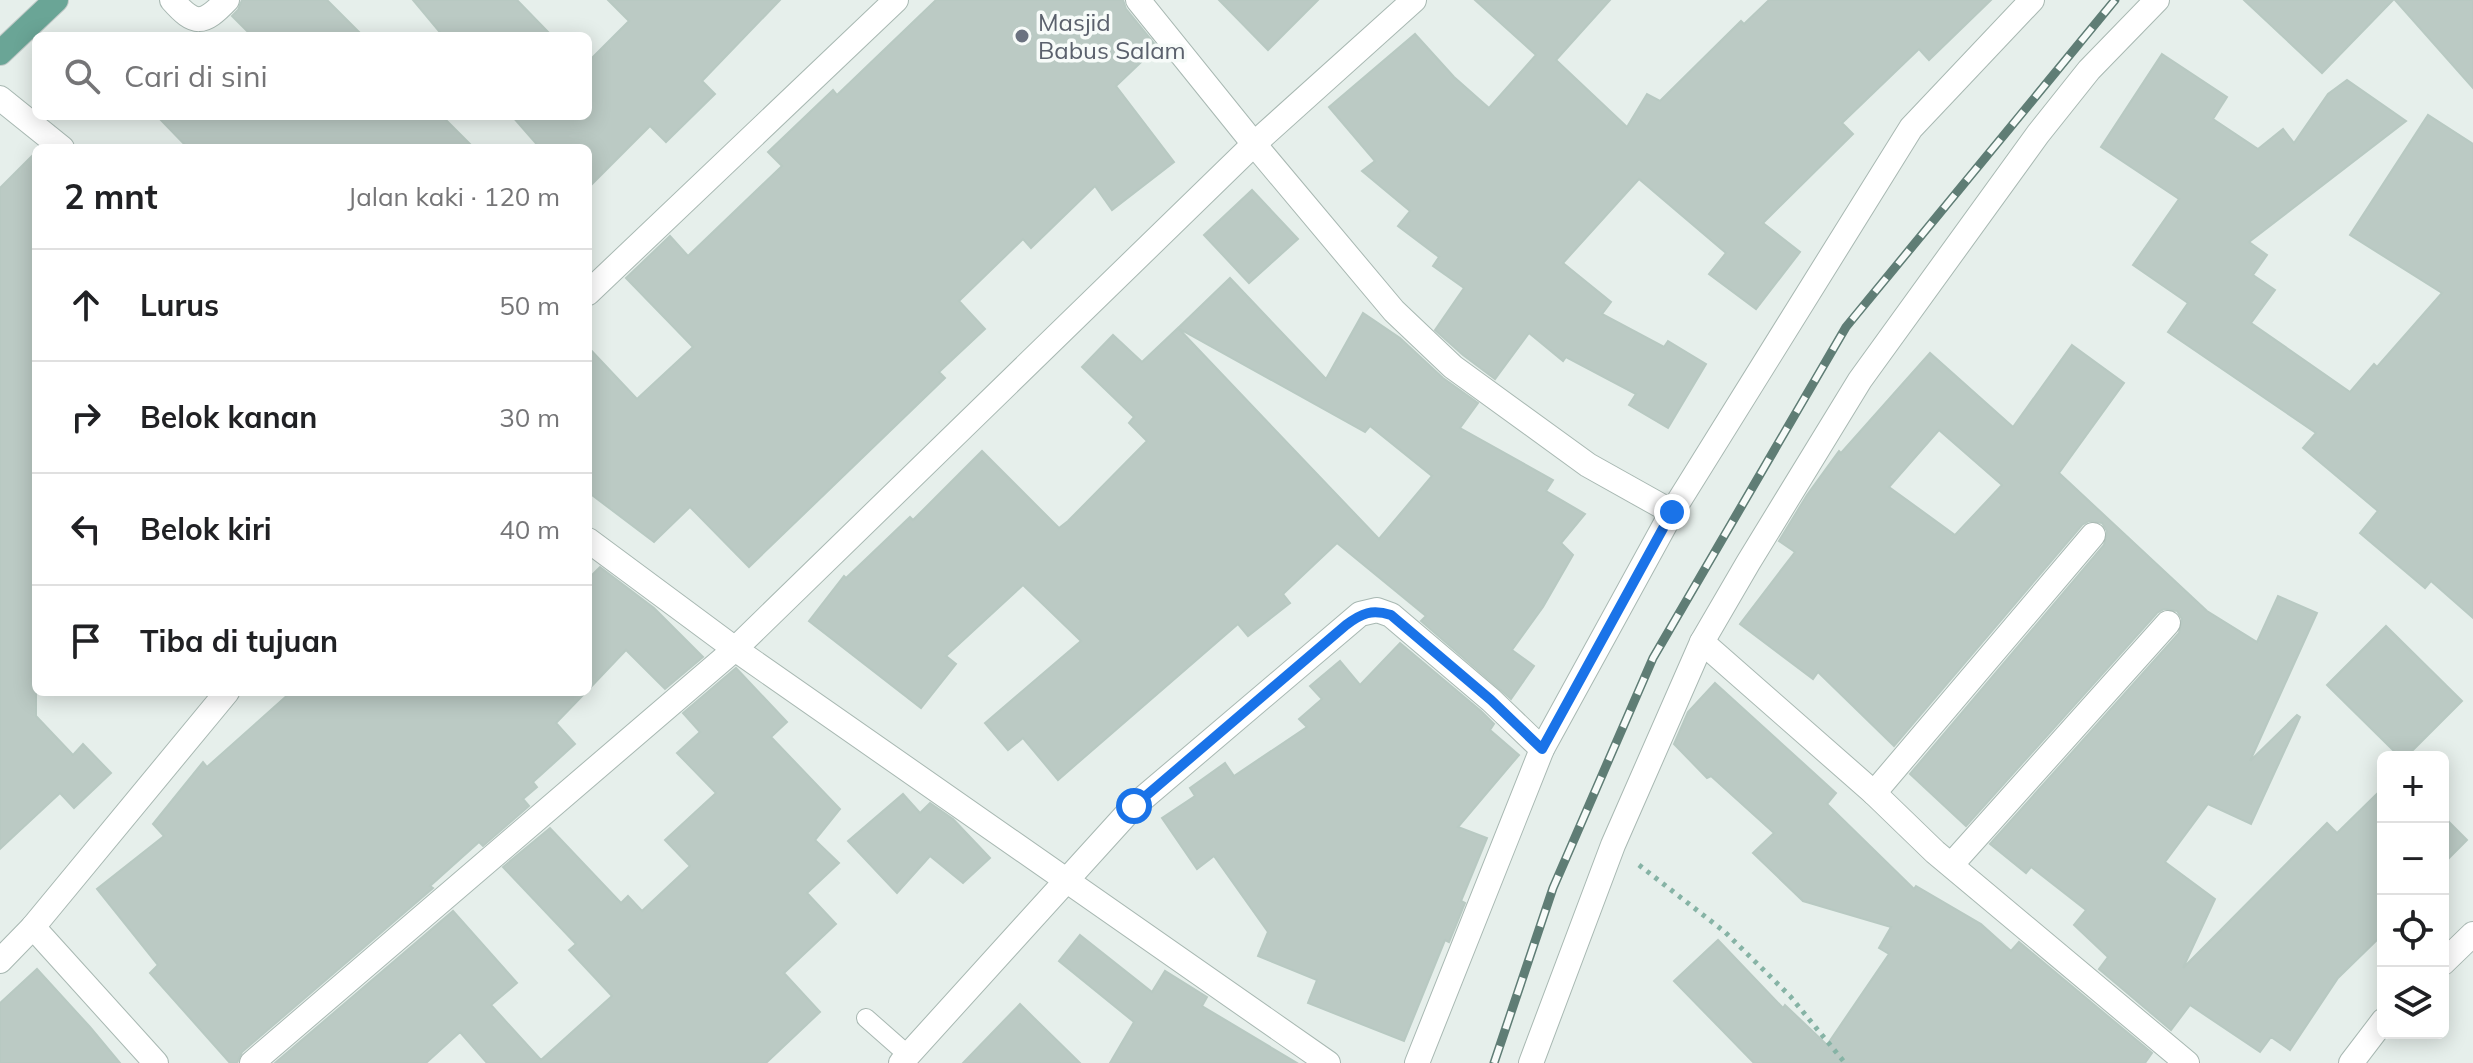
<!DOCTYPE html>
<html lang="id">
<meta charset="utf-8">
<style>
:root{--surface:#fff;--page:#f2f2f2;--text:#202124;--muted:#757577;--line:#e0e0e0}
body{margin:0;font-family:Mulish,sans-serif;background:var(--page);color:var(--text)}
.controls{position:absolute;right:24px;bottom:24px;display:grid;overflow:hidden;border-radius:12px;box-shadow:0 4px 20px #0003}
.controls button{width:72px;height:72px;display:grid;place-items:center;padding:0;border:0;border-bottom:2px solid var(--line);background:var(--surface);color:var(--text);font:40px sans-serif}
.stop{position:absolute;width:24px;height:24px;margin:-18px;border:6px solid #1a73e8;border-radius:50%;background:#fff}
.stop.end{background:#1a73e8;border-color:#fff;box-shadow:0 2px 8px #0008}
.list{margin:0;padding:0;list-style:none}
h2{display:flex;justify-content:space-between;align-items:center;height:104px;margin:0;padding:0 32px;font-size:34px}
h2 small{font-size:26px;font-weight:400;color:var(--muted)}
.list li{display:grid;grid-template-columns:52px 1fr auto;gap:24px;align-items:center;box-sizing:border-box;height:112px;padding:0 32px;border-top:2px solid var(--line)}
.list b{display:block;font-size:30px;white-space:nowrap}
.list em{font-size:26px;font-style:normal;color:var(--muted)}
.icon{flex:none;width:44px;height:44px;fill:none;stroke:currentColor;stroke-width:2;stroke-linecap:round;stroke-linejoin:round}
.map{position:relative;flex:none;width:2473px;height:1063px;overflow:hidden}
.search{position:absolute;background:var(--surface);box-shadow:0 4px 20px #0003;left:32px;top:32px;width:560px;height:88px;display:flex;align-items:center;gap:20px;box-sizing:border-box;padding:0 28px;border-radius:12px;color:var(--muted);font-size:30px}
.panel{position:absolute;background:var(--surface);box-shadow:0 4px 20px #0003;left:32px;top:144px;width:560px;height:552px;border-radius:12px}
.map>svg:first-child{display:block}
.building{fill:#bbcac4;stroke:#b8c9c2;stroke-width:2;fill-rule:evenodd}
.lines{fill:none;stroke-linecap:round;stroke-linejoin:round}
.lane-casing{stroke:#a8b8b2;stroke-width:20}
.street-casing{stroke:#a8b8b2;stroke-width:26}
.primary-casing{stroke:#c2cac8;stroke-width:26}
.path{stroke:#86b3a5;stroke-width:5;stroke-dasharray:4 6;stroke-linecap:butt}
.lane{stroke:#fff;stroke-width:18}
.street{stroke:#fff;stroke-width:24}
.primary{stroke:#6aa596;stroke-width:24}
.rail-casing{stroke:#5f7d75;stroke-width:9}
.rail{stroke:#f7fbf9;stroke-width:6;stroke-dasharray:18;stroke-linecap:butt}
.route{stroke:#1a73e8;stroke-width:10}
.worship-dot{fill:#6b7280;stroke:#f7fbf9;stroke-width:3}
.labels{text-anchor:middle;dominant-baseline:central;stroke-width:7;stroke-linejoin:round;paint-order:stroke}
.worship-label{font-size:24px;fill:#5b616d;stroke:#f7fbf9;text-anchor:start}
</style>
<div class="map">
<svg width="2473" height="1063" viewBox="0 0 2473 1063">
<rect width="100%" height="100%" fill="#e6efeb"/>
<g class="building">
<path d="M 242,0 L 327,0 L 363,36 L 252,36 L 232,16 L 238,10 Z"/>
<path d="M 413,0 L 517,0 L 552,36 L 443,36 Z"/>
<path d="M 608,0 L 780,0 L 702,81 L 715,94 L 666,142 L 650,126 L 588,188 L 588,148 L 540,148 L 512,116 L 588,116 L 588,62 L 629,21 Z"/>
<path d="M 936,0 L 1123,0 L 1126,9 L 1157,47 L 1116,86 L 1174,162 L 1112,210 L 1095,186 L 1031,248 L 1023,239 L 959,301 L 985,329 L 939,372 L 945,378 L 749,567 L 690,507 L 654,542 L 588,492 L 588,347 L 637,399 L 693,347 L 626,278 L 670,236 L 688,256 L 782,166 L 768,152 L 833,90 L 837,95 Z"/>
<path d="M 1219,0 L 1318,0 L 1268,50 Z"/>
<path d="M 1475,0 L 1610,0 L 1556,60 L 1627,127 L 1647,94 L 1660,101 L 1741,21 L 1744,24 L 1769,0 L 1991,0 L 1929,60 L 1919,49 L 1842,123 L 1853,134 L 1763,223 L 1800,252 L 1756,309 L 1709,274 L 1726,253 L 1639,179 L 1563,263 L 1611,302 L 1602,314 L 1664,347 L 1668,341 L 1706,364 L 1668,428 L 1629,405 L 1636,394 L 1566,357 L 1563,361 L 1529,333 L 1495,379 L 1463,355 L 1435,330 L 1464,288 L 1433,266 L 1439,257 L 1398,226 L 1410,211 L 1362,171 L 1375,161 L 1329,107 L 1415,34 L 1454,77 L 1489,108 L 1536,55 Z"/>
<path d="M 2244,0 L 2393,0 L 2322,73 Z"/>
<path d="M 2395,0 L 2473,0 L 2473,88 Z"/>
<path d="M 2162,54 L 2227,97 L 2213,119 L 2258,149 L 2283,129 L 2294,143 L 2328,94 L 2347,80 L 2406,121 L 2249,242 L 2267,255 L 2253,275 L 2275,290 L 2251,323 L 2350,392 L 2374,364 L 2377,367 L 2442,293 L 2350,235 L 2428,115 L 2473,144 L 2473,618 L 2431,581 L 2425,588 L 2360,533 L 2378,511 L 2303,448 L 2316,433 L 2168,332 L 2188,303 L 2133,265 L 2179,199 L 2101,147 Z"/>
<path d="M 157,116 L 442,116 L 474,148 L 188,148 Z"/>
<path d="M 36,152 L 36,716 L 73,755 L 83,744 L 111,773 L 74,808 L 60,793 L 0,849 L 0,188 Z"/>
<path d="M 1252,190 L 1298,239 L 1249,283 L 1204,235 Z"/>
<path d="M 1230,278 L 1326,379 L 1363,313 L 1400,338 L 1443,378 L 1478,403 L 1460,428 L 1553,480 L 1546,491 L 1585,514 L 1561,543 L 1573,555 L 1543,607 L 1512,650 L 1534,666 L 1511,699 L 1421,621 L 1426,616 L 1337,543 L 1283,594 L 1290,603 L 1248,636 L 1238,624 L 1058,780 L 1023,738 L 1008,750 L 985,723 L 1081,641 L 1023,585 L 946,656 L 956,664 L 921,708 L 809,621 L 844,576 L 846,578 L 910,517 L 913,520 L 982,451 L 1059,528 L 1068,521 L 1147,441 L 1129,423 L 1134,417 L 1082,367 L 1113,335 L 1142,362 L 1178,328 L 1379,539 L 1432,476 L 1370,426 L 1365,432 L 1178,328 Z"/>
<path d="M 2072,345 L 2124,383 L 2059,473 L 2207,611 L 2257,642 L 2278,596 L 2317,613 L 2250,761 L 2297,715 L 2300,717 L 2251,824 L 2208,804 L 2165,862 L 2215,899 L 2183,968 L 2327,823 L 2337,833 L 2383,788 L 2383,934 L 2338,978 L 2290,1050 L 2271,1037 L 2260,1052 L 2190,1005 L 2171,1030 L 2099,969 L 2108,957 L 2074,925 L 2086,910 L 2031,867 L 2026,873 L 1990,844 L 2179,633 L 2182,619 L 2177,611 L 2164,609 L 2157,613 L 1966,826 L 1910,774 L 2104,545 L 2107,531 L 2102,523 L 2089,521 L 2082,525 L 1894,746 L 1818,672 L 1813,679 L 1740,624 L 1795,552 L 1779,541 L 1807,495 L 1839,451 L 1841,453 L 1930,353 L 2013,427 ZM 1939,430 L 2002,485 L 1955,535 L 1889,487 Z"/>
<path d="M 600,567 L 654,608 L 703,657 L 665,689 L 626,650 L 588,690 L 588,579 Z"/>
<path d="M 2386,626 L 2462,701 L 2406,757 L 2400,757 L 2327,685 Z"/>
<path d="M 1400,643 L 1481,711 L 1494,724 L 1490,730 L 1519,755 L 1458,827 L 1487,838 L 1461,901 L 1465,903 L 1449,942 L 1445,940 L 1404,1041 L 1308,1003 L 1317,980 L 1258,956 L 1268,932 L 1214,856 L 1197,869 L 1162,818 L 1195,796 L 1190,788 L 1225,763 L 1234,776 L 1307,727 L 1299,719 L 1322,699 L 1310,686 L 1340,661 L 1360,685 Z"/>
<path d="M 736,668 L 787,722 L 771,737 L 840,809 L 815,840 L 839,863 L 807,893 L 836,924 L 784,973 L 820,1012 L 766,1063 L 487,1063 L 460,1032 L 426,1063 L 275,1063 L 453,911 L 517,983 L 491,1005 L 541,1060 L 612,996 L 569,950 L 576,944 L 503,867 L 550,828 L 621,903 L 628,896 L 642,911 L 690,866 L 665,840 L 716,793 L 677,753 L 700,732 L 683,713 Z"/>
<path d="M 1715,683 L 1836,793 L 1827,804 L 1914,889 L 1916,886 L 1981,924 L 2011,951 L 2019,942 L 2152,1053 L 2145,1063 L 1754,1063 L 1674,981 L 1718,940 L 1783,1008 L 1785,1005 L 1827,1045 L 1889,954 L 1879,948 L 1891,927 L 1803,901 L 1753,853 L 1774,833 L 1711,776 L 1707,778 L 1674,744 L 1688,712 Z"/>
<path d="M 291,692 L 586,692 L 556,723 L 575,744 L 533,782 L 537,787 L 523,799 L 529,806 L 483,846 L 479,842 L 430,886 L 433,888 L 242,1052 L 237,1063 L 230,1063 L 150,973 L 158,965 L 97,889 L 164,836 L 153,824 L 203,762 L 207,767 Z"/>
<path d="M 903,794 L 920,813 L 930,803 L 953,819 L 990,858 L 963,883 L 930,856 L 897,893 L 848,841 Z"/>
<path d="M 2443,816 L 2467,840 L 2443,864 Z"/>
<path d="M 1080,935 L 1152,992 L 1165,971 L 1207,997 L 1202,1006 L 1297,1063 L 1110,1063 L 1134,1022 L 1059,961 Z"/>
<path d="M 37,969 L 90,1027 L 120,1063 L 0,1063 L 0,1003 Z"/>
<path d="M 1020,1004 L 1034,1018 L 1080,1063 L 963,1063 Z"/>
</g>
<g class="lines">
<g class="lane-casing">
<path id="lane" d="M 866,1018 L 908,1055"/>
</g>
<g class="street-casing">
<g id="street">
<path d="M 172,0 C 195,26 203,25 227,0"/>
<path d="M 1138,0 L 1254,144 L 1414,0"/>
<path d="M 0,98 L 62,148"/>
<path d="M 588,293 L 896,0"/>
<path d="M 588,540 L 735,649 L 1328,1063"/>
<path d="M 1702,642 L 1874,793 L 1935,852 L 2187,1063"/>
<path d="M 1874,793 L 2093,535"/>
<path d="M 1952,864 L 2168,623"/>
<path d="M 33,927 L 156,1063"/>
<path d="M 0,961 L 33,927 L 227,692"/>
<path d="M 2443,963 L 2473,934"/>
<path d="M 252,1063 L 735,649 L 1254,144 L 1394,311 L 1453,367 L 1588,465 L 1672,512"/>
<path d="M 901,1063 L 1134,806 L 1360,614 L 1377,610 L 1391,615 L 1491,700 L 1542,749"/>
<path d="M 1417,1063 L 1542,749 L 1672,512 L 1911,128 L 2032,0"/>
<path d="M 1531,1063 L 1613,845 L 1702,642 L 1748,563 L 1860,380 L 2038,134 L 2089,70 L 2157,0"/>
<path d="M 2351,1063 L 2383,1021"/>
</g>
</g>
<g class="primary-casing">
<path id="primary" d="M 0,53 L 56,0"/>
</g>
<path class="path" d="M 1639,865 L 1725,932 L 1790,996 L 1845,1063"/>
<use href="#lane" class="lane"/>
<use href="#street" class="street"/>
<use href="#primary" class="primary"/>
<g class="rail-casing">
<path id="rail" d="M 1494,1063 L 1553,888 L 1653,658 L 1846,327 L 2115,0"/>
</g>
<use href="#rail" class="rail"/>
</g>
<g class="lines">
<path class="route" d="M 1134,806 L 1346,625 C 1362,613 1372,609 1391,615 L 1491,700 L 1542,749 L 1672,512"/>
</g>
<circle class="worship-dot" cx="1022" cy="36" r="8"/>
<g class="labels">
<g class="worship-label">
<text x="1038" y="22">Masjid<tspan x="1038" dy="28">Babus Salam</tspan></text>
</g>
</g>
</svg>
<div class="controls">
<button>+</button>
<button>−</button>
<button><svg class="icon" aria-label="locate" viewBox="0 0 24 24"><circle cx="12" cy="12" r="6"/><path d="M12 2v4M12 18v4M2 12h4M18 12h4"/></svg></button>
<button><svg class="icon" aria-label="layers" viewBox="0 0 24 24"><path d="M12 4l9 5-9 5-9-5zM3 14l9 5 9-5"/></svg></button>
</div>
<div class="stop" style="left:1134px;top:806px"></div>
<div class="stop end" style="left:1672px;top:512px"></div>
<div class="search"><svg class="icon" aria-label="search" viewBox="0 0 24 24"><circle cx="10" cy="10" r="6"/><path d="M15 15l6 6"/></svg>Cari di sini</div>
<section class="panel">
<h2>2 mnt<small>Jalan kaki · 120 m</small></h2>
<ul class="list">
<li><svg class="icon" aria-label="ahead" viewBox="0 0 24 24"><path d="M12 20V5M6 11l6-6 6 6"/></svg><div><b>Lurus</b></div><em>50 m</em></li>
<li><svg class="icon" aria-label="right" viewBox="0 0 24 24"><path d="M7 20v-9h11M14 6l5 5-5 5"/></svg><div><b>Belok kanan</b></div><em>30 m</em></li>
<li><svg class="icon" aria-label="left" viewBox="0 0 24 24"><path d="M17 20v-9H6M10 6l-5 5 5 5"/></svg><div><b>Belok kiri</b></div><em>40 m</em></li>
<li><svg class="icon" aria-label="arrive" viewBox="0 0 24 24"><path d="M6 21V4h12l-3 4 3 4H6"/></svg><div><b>Tiba di tujuan</b></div></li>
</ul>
</section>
</div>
